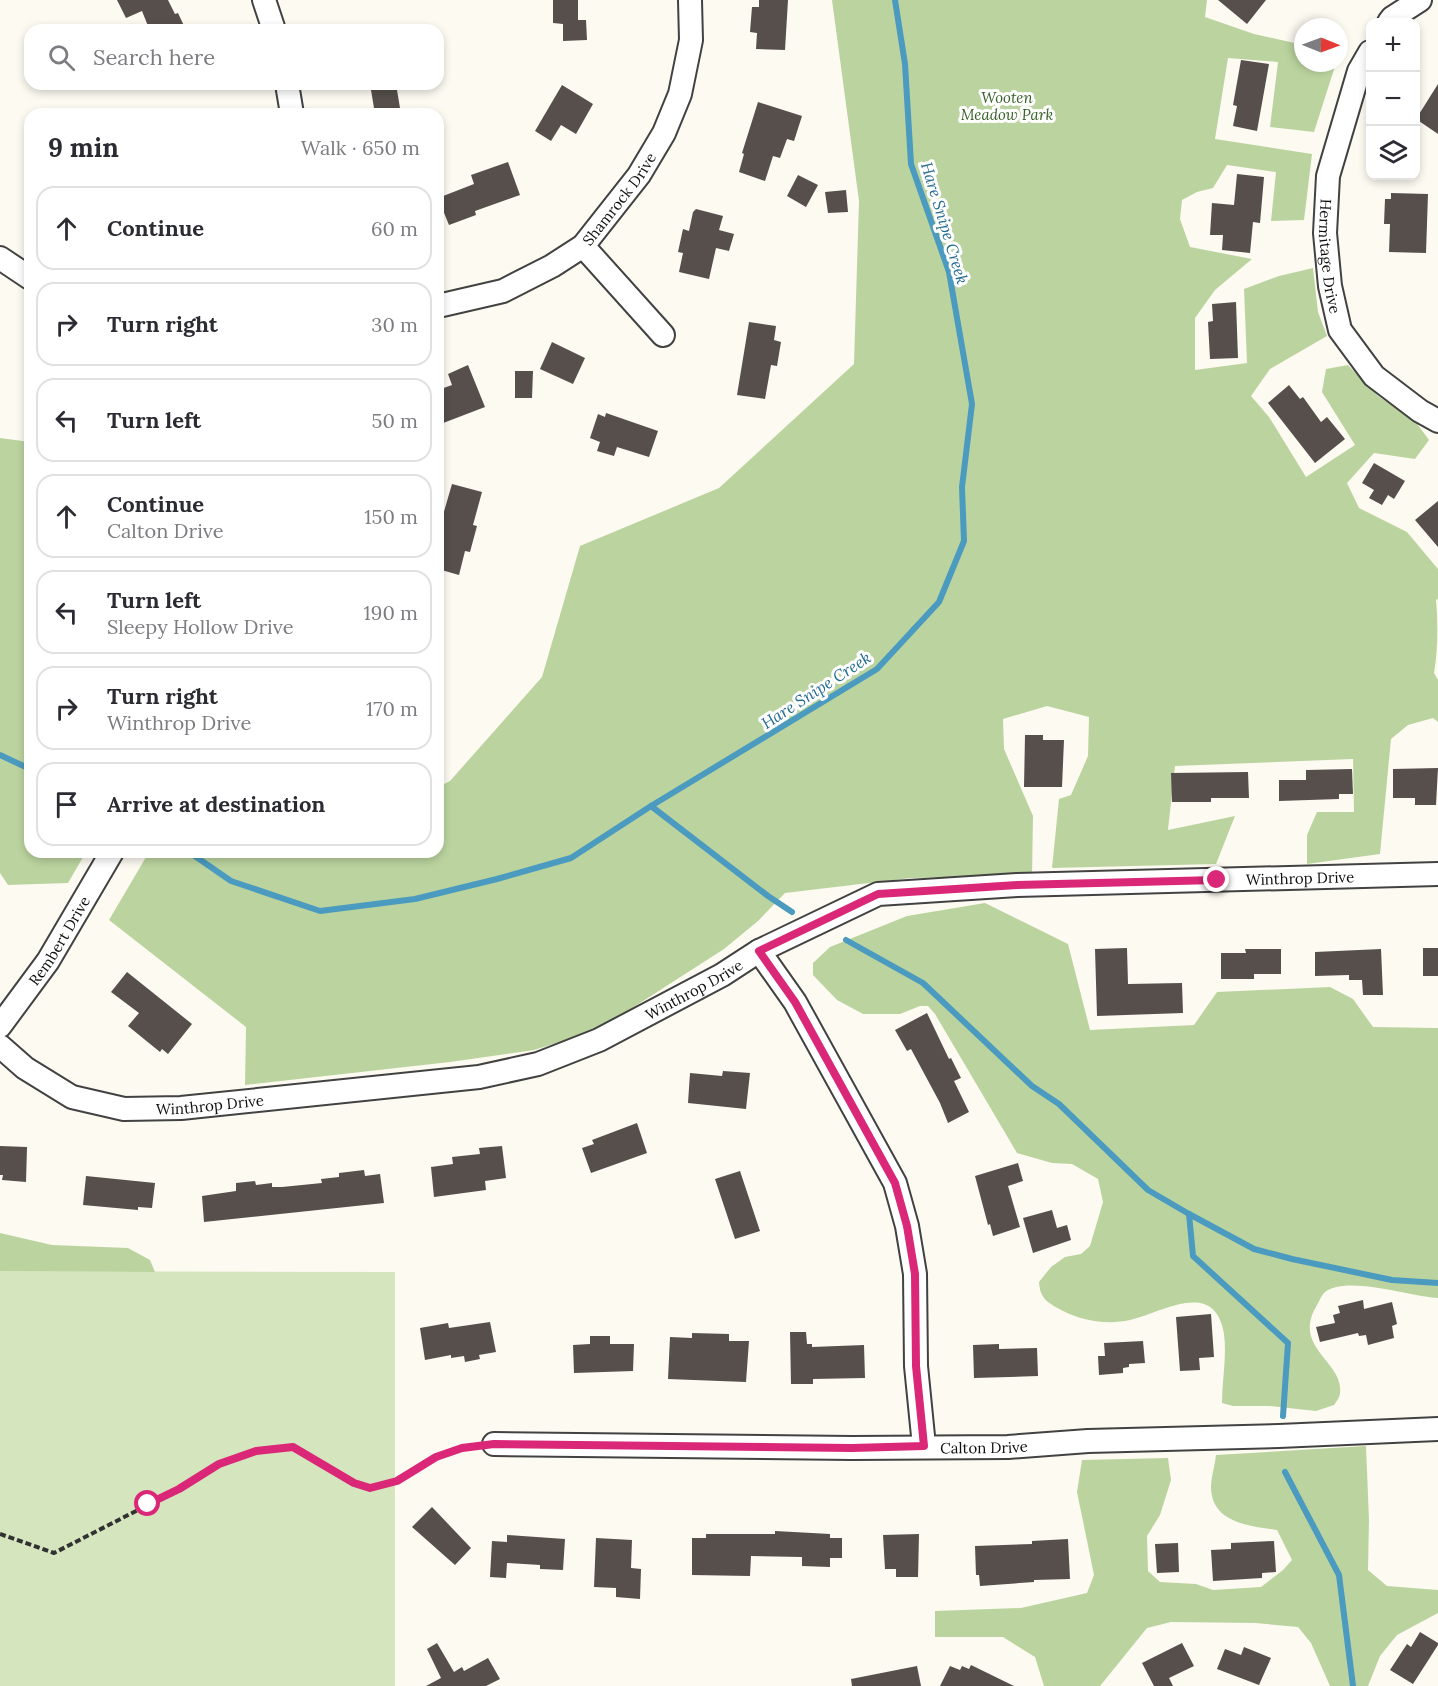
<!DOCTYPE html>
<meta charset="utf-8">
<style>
:root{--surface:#fff;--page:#f2f2f3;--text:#2b2b33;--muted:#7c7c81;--line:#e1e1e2}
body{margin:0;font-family:Lora,serif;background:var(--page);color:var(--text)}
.controls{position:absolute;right:18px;top:18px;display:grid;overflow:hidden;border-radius:12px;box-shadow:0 3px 9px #0003}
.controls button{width:54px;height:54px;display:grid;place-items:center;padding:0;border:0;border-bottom:2px solid var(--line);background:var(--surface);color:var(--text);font:30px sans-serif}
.compass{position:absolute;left:1294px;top:18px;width:54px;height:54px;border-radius:50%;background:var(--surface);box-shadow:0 3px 9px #0003;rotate:91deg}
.stop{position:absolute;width:18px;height:18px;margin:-14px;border:4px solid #db2777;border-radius:50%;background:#fff}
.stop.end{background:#db2777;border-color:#fff;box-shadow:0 2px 6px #0008}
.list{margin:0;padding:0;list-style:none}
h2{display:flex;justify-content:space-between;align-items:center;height:78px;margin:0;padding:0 24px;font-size:26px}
h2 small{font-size:20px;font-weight:400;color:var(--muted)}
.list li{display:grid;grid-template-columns:39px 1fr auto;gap:18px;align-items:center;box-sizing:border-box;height:84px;margin:0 12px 12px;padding:0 12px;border:2px solid var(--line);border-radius:18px}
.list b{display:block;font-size:22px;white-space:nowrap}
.list p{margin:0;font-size:20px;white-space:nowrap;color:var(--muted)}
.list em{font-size:20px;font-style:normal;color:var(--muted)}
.icon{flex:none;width:33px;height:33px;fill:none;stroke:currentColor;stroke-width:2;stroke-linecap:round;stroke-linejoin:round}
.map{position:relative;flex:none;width:1438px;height:1686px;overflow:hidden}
.search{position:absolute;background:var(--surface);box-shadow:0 3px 9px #0003;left:24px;top:24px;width:420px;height:66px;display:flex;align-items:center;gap:15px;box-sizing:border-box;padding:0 21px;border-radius:18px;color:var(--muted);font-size:22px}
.panel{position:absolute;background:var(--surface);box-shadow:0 3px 9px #0003;left:24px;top:108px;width:420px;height:750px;border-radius:18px}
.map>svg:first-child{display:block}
.green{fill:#d5e5be}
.forest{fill:#bbd49f}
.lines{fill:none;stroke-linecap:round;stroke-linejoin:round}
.stream{stroke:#4b9abf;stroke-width:6}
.building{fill:#564f4c}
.minor-casing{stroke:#424242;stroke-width:26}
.path{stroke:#313131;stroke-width:4;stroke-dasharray:6 3;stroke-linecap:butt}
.minor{stroke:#fff;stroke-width:22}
.route{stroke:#db2777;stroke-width:8}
.labels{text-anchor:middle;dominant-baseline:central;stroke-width:6;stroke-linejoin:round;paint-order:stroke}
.park-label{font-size:15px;font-style:italic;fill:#366026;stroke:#fff}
.street-label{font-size:15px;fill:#0f0f0f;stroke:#fff}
.water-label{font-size:16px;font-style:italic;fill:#256c93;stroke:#fff}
</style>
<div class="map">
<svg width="1438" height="1686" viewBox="0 0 1438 1686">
<rect width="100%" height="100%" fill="#fdfaf2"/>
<path class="green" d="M 0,1271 L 395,1272 L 395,1686 L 0,1686 Z"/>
<g class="forest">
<path d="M 832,0 L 1207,0 L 1205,17 L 1254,34 L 1299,44 L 1303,42 L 1303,63 L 1336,63 L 1314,132 L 1270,127 L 1278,62 L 1228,58 L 1215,139 L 1312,154 L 1304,220 L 1271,221 L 1276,172 L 1227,165 L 1213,188 L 1197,192 L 1182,200 L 1180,219 L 1190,247 L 1252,259 L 1215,290 L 1195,318 L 1195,370 L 1247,363 L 1244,289 L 1279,276 L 1313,268 L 1318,312 L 1327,336 L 1270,369 L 1251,396 L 1269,417 L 1306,477 L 1355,445 L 1322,392 L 1326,369 L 1348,365 L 1378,396 L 1415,421 L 1429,440 L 1415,459 L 1374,453 L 1347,483 L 1359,508 L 1407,532 L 1438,569 L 1438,599 L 1436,600 C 1438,623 1438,651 1434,673 L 1438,680 L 1438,722 L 1433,718 L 1408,725 L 1391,739 L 1380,854 L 1307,864 L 1307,835 L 1317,812 L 1354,812 L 1353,759 L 1175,766 L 1168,830 L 1235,816 L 1216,864 L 1052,868 L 1059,799 L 1071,795 L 1088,756 L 1089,717 L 1047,706 L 1003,719 L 1004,749 L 1033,816 L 1032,876 L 911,878 L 785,893 L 758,921 L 724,949 L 598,1030 L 534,1050 L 450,1062 L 245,1085 L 246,1027 L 109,920 L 149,852 L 438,852 L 438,787 L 450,781 L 542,677 L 580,546 L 719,488 L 854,364 L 859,201 Z"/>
<path d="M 0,438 L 30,442 L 30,852 L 86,852 L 68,883 L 8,885 L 0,873 Z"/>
<path d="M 985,903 L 1068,944 L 1090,1030 L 1194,1025 L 1217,992 L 1330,987 L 1353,999 L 1373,1027 L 1438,1028 L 1438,1298 C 1411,1297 1344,1274 1324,1293 C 1321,1296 1319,1302 1317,1305 C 1291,1348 1344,1361 1340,1393 C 1340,1397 1336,1402 1334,1405 L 1316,1411 L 1269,1406 L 1233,1406 L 1222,1403 C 1222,1380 1227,1357 1224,1334 C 1215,1278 1163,1312 1130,1320 C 1108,1325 1083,1321 1063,1311 C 1049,1303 1040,1300 1039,1282 L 1051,1267 L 1065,1257 L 1081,1254 L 1090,1246 L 1103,1202 L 1098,1179 L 1072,1164 L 1052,1163 L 1017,1153 L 935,1014 L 928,1006 L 920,1006 L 900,1014 L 863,1014 L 837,1000 L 813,975 L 813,963 L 830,947 L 907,916 Z"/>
<path d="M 0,1233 L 52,1245 L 128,1248 L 150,1260 L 155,1272 L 0,1271 Z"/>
<path d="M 1366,1446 L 1369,1520 L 1368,1570 L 1387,1586 L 1438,1590 L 1438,1613 L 1397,1635 L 1380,1656 L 1368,1686 L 1330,1686 L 1311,1643 L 1298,1627 L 1255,1623 L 1171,1622 L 1147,1628 L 1100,1686 L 1044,1686 L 1035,1657 L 1003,1637 L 935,1637 L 935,1611 L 1021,1608 L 1087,1593 L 1094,1575 L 1077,1492 L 1082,1460 L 1168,1458 L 1171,1480 L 1160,1515 L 1147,1536 L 1148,1571 L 1160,1582 L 1196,1584 L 1213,1590 L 1261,1587 L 1283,1570 L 1292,1560 L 1277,1530 C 1250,1526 1212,1523 1211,1488 C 1211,1477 1215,1465 1216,1455 Z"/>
</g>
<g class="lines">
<g class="stream">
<path d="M 0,755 L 30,769"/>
<path d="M 651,806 L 768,896 L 792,912"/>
<path d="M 189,852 L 231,881 L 320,911 L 415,899 L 497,879 L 571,858 L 651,806 L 877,669 L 939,602 L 964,541 L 962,487 L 972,404 L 949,272 L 911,164 L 905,64 L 895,0"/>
<path d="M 846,940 L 923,983 L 1032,1086 L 1059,1104 L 1148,1190 L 1189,1214 L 1254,1249 L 1292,1259 L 1392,1280 L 1438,1283"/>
<path d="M 1189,1214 L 1193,1256 L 1288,1343 L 1283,1416"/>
<path d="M 1285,1472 L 1339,1575 L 1353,1686"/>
</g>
</g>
<g class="building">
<path d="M 117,0 L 168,0 L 175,14 L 178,13 L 186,30 L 138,30 L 148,26 L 142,11 L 126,18 Z"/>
<path d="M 553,0 L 578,0 L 578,20 L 586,20 L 587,40 L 563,41 L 563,24 L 553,23 Z"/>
<path d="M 759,0 L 788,0 L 785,50 L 756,49 L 757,33 L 750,32 L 752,7 L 759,7 Z"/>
<path d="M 1218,0 L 1266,0 L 1247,24 Z"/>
<path d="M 1241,60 L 1269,64 L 1257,131 L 1233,126 L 1237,106 L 1233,105 Z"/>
<path d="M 370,84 L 396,84 L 401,114 L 375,114 Z"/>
<path d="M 1438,84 L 1438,134 L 1416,119 Z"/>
<path d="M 562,85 L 593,104 L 576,134 L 561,125 L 551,141 L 535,131 Z"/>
<path d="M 758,102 L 802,116 L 794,141 L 787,139 L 780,158 L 773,156 L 765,181 L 739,172 L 744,154 L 742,153 Z"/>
<path d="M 508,162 L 520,195 L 475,211 L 476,215 L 449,225 L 438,198 L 474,184 L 471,175 Z"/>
<path d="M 1237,174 L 1264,177 L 1260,223 L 1253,222 L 1250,253 L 1222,250 L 1223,235 L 1210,235 L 1212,203 L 1234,205 Z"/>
<path d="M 798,175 L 818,185 L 806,207 L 787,196 Z"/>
<path d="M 846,190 L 848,212 L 828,213 L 825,192 Z"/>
<path d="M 1391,193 L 1428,194 L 1426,253 L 1389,252 L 1390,224 L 1384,224 L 1385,199 L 1391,199 Z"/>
<path d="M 696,209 L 723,216 L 719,230 L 734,234 L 729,251 L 716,248 L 709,279 L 679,272 L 683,253 L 678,252 L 683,229 L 689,231 L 693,212 Z"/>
<path d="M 1236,302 L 1238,358 L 1210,359 L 1208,322 L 1213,321 L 1212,304 Z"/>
<path d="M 749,322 L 776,326 L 774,340 L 781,342 L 777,366 L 771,365 L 765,399 L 737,395 Z"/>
<path d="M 552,342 L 585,358 L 573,384 L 540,369 Z"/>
<path d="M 468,365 L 485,407 L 438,425 L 438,390 L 452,385 L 448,374 Z"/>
<path d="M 515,371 L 533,371 L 532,398 L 515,398 Z"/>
<path d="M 1289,385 L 1300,399 L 1303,397 L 1321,422 L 1327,417 L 1345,439 L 1315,463 L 1268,403 Z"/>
<path d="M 606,413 L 658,431 L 649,457 L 617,447 L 614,456 L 597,451 L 600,442 L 590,438 L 598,414 L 605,417 Z"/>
<path d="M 1374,463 L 1405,481 L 1394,499 L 1388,495 L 1382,505 L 1369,498 L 1374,490 L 1362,483 Z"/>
<path d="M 452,484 L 482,492 L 473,525 L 477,526 L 470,552 L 465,551 L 459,575 L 438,569 L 438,514 L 443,515 Z"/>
<path d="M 1438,501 L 1438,547 L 1415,520 Z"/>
<path d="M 1025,735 L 1043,735 L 1043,740 L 1064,740 L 1062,787 L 1024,787 Z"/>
<path d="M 1438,768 L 1436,805 L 1415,805 L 1415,798 L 1393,798 L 1393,769 Z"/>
<path d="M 1352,769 L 1353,794 L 1339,794 L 1339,799 L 1279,801 L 1279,780 L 1306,780 L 1306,770 Z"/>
<path d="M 1248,772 L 1249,798 L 1211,798 L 1211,802 L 1172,802 L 1171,773 Z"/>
<path d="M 1127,948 L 1128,984 L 1182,983 L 1183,1013 L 1097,1016 L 1095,949 Z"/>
<rect x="1423" y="948" width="15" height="28"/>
<path d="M 1245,949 L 1281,949 L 1281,974 L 1254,974 L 1254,979 L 1221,979 L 1221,953 L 1246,953 Z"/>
<path d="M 1381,949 L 1383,995 L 1363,995 L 1362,980 L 1349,980 L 1349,975 L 1315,976 L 1315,952 Z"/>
<path d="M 127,972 L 192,1024 L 168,1054 L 162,1049 L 160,1052 L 128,1026 L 139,1013 L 111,992 Z"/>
<path d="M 927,1013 L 949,1059 L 951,1058 L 961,1078 L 954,1081 L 969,1112 L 948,1123 L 940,1103 L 911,1049 L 907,1051 L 895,1030 Z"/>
<path d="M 723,1071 L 750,1073 L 746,1109 L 688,1103 L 690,1073 L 722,1076 Z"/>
<path d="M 637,1123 L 647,1153 L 591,1173 L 582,1148 L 594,1144 L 592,1140 Z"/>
<path d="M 0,1146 L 27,1147 L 26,1182 L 2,1180 L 3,1175 L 0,1175 Z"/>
<path d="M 502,1146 L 506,1178 L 485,1181 L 486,1190 L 434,1197 L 431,1167 L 453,1164 L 452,1157 L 480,1154 L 479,1148 Z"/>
<path d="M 1018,1163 L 1023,1181 L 1008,1186 L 1020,1227 L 993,1236 L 990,1224 L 988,1225 L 975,1176 Z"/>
<path d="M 364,1170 L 365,1176 L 380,1174 L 384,1203 L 204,1222 L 202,1196 L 236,1191 L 236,1183 L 255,1181 L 256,1185 L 272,1183 L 272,1187 L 282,1187 L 322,1183 L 321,1179 L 339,1177 L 339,1173 Z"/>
<path d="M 740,1171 L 760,1231 L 735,1239 L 715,1179 Z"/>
<path d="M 86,1176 L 155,1183 L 152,1208 L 138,1207 L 138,1210 L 83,1205 Z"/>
<path d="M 1052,1210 L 1057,1228 L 1067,1225 L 1071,1240 L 1033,1253 L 1023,1218 Z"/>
<path d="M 1363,1300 L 1364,1309 L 1392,1302 L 1397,1324 L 1392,1326 L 1394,1338 L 1368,1345 L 1366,1335 L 1359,1336 L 1358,1333 L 1320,1342 L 1316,1327 L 1335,1323 L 1333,1315 L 1340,1313 L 1338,1306 Z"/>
<path d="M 1211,1314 L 1214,1357 L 1199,1358 L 1200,1370 L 1180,1371 L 1176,1317 Z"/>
<path d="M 490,1322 L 496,1352 L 479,1355 L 480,1359 L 465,1362 L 464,1356 L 451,1358 L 451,1355 L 425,1360 L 420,1328 L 448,1323 L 449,1328 Z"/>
<path d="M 790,1332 L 806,1332 L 807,1344 L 812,1344 L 812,1347 L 864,1345 L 865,1378 L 813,1379 L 813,1384 L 791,1384 Z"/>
<path d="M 692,1333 L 729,1334 L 729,1341 L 749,1341 L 746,1382 L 668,1379 L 670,1337 L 692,1338 Z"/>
<path d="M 590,1336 L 610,1336 L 610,1344 L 634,1344 L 633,1371 L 574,1373 L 573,1345 L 590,1344 Z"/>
<path d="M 1143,1341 L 1145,1363 L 1129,1364 L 1129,1367 L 1123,1368 L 1123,1373 L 1099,1375 L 1098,1356 L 1105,1356 L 1104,1343 Z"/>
<path d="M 999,1344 L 999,1349 L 1037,1348 L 1038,1376 L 974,1378 L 973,1345 Z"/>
<path d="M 432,1507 L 471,1548 L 455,1565 L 412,1527 Z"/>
<path d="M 775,1531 L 830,1534 L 830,1538 L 842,1538 L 842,1558 L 830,1558 L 830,1567 L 802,1566 L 802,1557 L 751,1556 L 750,1576 L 692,1575 L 692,1538 L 706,1538 L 706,1534 L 775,1534 Z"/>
<path d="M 919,1534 L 918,1577 L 896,1577 L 896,1569 L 885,1569 L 883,1535 Z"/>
<path d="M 507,1535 L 565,1539 L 563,1570 L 540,1569 L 540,1565 L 507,1563 L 506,1578 L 490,1577 L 492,1541 L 507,1542 Z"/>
<path d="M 596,1538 L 632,1540 L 631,1568 L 641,1569 L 640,1599 L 616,1597 L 616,1588 L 594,1587 Z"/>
<path d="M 1068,1539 L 1070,1579 L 1034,1580 L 1034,1582 L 980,1586 L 979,1575 L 976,1575 L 975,1546 L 1032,1544 L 1032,1541 Z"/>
<path d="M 1274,1541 L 1276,1572 L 1262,1573 L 1262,1578 L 1213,1581 L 1211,1550 L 1231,1549 L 1231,1543 Z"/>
<path d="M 1178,1543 L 1179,1572 L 1157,1573 L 1155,1544 Z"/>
<path d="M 1420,1632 L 1438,1643 L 1438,1645 L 1413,1684 L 1390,1670 L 1407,1644 L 1411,1647 Z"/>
<path d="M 437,1643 L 454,1672 L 462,1667 L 464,1671 L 488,1658 L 500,1679 L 486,1686 L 426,1686 L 441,1678 L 427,1649 Z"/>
<path d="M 1182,1643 L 1194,1666 L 1169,1678 L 1173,1686 L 1154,1686 L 1142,1663 Z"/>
<path d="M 1244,1647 L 1271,1658 L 1259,1685 L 1217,1669 L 1225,1649 L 1241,1655 Z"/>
<path d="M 971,1665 L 1014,1686 L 940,1686 L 950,1666 L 960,1670 L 962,1666 L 969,1669 Z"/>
<path d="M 917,1666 L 921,1686 L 852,1686 L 851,1679 Z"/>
</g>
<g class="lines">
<g class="minor-casing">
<g id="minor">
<path d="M 264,0 L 274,30"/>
<path d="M 1389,22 L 1392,18 L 1420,0"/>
<path id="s1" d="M 1370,52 L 1359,71 L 1328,176 L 1325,233 L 1330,286 L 1340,330 L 1374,376 L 1420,411 L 1438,421"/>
<path d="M 287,84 L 292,114"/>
<path d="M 583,246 L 663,335"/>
<path d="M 0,258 L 30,278"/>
<path id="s2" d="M 438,306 L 503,291 L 552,266 L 583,246 L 639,175 L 664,133 L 680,94 L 691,40 L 690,0"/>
<path d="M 759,951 L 795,1002 L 895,1183 L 907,1226 L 915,1274 L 916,1366 L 924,1446"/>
<path id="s3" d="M 0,1026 L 48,961 L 112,852"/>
<path id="s4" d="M 0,1046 L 25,1068 L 72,1097 L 124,1109 L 181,1108 L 479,1077 L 538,1064 L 599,1040 L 722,975 L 759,951 L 878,894 L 1017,885 L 1438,874"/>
<path id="s5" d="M 494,1444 L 852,1448 L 1008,1447 L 1088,1441 L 1279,1436 L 1438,1429"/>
</g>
</g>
<path class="path" d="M 0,1534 L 54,1553 L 179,1489 L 219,1464 L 256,1451 L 293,1447 L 354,1483 L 370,1488 L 397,1481 L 436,1457 L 462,1448 L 475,1446"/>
<use href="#minor" class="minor"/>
</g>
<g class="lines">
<path class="route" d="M 148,1504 L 179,1489 L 219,1464 L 256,1451 L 293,1447 L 354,1483 L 370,1488 L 397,1481 L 436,1457 L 462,1448 L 494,1444 L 852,1448 L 924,1446 L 916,1366 L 915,1274 L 907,1226 L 895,1183 L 795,1002 L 759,951 L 878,894 L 1017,885 L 1217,880"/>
</g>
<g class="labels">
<g class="park-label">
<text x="1007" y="97">Wooten<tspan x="1007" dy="17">Meadow Park</tspan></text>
</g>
<g class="street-label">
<text stroke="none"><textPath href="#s2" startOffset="218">Shamrock Drive</textPath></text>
<text stroke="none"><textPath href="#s1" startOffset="212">Hermitage Drive</textPath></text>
<text stroke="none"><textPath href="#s4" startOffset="1362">Winthrop Drive</textPath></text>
<text stroke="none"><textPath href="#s3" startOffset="104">Rembert Drive</textPath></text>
<text stroke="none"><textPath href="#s4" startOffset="732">Winthrop Drive</textPath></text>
<text stroke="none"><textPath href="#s4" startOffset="228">Winthrop Drive</textPath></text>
<text stroke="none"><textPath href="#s5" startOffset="490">Calton Drive</textPath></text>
</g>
<g class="water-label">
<text transform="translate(945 223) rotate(73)">Hare Snipe Creek</text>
<text transform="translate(816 690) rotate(-33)">Hare Snipe Creek</text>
</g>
</g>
</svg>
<div class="controls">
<button>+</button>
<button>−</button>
<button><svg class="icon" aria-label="layers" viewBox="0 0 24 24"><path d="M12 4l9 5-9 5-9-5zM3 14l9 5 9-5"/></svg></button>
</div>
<svg class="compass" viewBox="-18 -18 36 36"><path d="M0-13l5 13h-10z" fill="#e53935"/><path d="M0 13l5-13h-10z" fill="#7c7c81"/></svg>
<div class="stop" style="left:148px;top:1504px"></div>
<div class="stop end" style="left:1217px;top:880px"></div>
<div class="search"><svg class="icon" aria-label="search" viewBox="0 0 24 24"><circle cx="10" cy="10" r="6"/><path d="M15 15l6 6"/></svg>Search here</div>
<section class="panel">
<h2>9 min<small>Walk · 650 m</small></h2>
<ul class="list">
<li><svg class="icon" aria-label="ahead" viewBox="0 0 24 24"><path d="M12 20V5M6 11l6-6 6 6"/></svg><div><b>Continue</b></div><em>60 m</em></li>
<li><svg class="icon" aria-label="right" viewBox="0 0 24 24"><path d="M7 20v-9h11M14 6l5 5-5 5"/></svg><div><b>Turn right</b></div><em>30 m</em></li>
<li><svg class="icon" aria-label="left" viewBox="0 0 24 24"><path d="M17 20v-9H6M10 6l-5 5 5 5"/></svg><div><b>Turn left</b></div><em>50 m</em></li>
<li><svg class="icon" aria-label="ahead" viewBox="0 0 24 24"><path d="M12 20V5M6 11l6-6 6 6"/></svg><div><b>Continue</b><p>Calton Drive</p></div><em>150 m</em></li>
<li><svg class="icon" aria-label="left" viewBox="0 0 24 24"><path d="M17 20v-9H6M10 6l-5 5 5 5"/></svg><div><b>Turn left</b><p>Sleepy Hollow Drive</p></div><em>190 m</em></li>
<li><svg class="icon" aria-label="right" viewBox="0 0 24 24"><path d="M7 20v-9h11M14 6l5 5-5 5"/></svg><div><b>Turn right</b><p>Winthrop Drive</p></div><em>170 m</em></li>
<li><svg class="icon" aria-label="arrive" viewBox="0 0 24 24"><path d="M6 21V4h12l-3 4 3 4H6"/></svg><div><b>Arrive at destination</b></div></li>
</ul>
</section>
</div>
